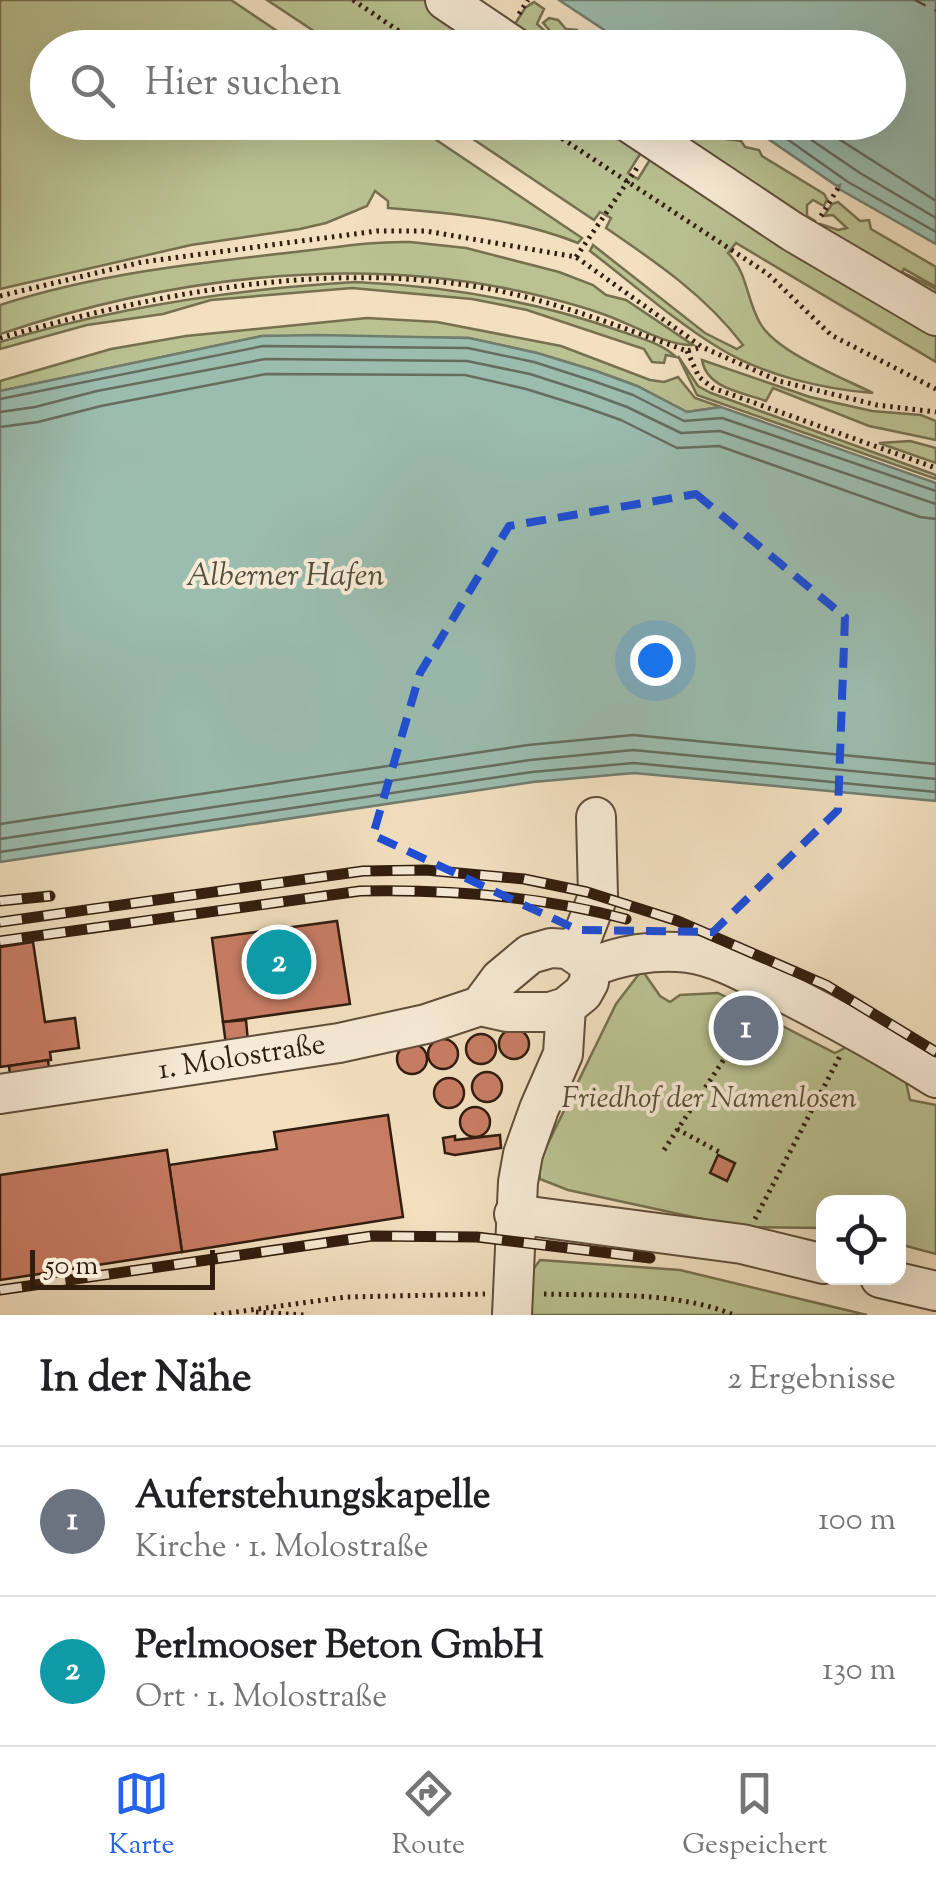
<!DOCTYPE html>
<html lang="de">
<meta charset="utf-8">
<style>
:root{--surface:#fff;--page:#f6f6f6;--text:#202124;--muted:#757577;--line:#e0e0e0;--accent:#2563eb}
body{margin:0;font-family:"Sorts Mill Goudy",serif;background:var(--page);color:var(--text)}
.controls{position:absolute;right:30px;bottom:30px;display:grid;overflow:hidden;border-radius:20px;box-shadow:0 10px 40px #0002}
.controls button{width:90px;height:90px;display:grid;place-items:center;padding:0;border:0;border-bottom:2px solid var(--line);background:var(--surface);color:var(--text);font:50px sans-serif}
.scale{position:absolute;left:30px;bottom:25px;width:185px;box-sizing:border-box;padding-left:10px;border:5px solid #311d0e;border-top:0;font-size:28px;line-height:35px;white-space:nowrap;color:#311d0e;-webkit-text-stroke:8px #f7ebd6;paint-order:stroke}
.you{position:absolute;left:655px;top:660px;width:35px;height:35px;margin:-25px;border:8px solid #fff;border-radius:50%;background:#1a73e8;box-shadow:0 0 0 15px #1a73e833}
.badge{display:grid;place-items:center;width:65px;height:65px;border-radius:50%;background:var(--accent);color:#fff;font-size:32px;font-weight:700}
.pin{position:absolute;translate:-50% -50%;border:5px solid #fff;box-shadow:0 2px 10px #0006}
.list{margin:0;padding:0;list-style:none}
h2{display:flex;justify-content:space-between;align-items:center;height:130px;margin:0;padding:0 40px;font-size:42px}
h2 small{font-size:32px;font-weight:400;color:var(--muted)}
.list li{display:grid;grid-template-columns:65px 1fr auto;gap:30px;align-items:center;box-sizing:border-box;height:150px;padding:0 40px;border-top:2px solid var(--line)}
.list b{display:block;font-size:38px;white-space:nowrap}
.list p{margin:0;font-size:32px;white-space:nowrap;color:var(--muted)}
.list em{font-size:32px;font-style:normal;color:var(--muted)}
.icon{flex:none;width:55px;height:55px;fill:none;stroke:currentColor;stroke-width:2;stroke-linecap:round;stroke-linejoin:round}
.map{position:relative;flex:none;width:936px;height:1315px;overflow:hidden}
.search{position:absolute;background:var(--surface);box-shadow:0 10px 40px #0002;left:30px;right:30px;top:30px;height:110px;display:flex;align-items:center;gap:25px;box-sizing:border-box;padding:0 35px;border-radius:55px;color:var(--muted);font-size:38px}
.sheet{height:430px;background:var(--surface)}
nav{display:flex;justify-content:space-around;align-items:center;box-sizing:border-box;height:140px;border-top:2px solid var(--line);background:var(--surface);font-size:28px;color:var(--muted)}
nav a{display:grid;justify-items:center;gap:5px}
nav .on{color:var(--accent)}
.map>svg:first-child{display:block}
.green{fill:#bac292;stroke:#767050;stroke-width:2.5}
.water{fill:#9bbdb0;stroke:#717d6f;stroke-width:2.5}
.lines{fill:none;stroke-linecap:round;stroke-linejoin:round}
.shore{stroke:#666d5f;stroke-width:2.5}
.ferry{stroke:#514d3f;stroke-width:2.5;stroke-dasharray:12 10;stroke-linecap:butt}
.building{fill:#c87d65;stroke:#311d0e;stroke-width:2.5}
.minor-casing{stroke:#614e3a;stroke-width:42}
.path{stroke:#311d0e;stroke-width:5;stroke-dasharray:2.5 5;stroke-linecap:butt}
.minor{stroke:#f7ebd6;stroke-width:38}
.rail-casing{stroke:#311d0e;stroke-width:11}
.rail{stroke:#f7ebd6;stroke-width:8;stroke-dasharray:22;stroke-linecap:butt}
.marked{fill:none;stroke:#1d4ed8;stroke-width:8;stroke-dasharray:20 12;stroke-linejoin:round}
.labels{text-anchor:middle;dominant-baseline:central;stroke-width:8;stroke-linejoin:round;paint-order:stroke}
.street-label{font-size:30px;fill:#311d0e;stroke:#f7ebd6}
.park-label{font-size:30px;font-style:italic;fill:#5a4f36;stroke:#f7ebd6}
.water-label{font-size:32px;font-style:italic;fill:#514d3f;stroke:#f7ebd6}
</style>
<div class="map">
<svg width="936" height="1315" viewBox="0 0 936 1315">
<rect width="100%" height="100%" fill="#f2e0c0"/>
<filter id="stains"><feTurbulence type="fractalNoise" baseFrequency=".002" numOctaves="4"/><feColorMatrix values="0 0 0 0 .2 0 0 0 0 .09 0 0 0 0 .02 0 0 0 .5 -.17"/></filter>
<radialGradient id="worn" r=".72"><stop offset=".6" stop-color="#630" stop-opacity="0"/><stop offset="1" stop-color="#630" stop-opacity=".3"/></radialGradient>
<g class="green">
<path d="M 0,0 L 231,0 L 301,47 L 48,48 L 48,122 L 411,123 L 582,238 L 578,243 C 518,219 452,213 388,208 L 388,201 L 375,191 L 367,206 L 326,223 L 300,229 L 191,245 L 0,289 Z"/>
<path d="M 267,0 L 435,0 L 506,47 L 338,47 Z"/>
<path d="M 534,2 L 544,9 L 537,24 L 546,32 L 554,47 L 525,47 L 510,32 L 525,8 Z"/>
<path d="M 549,18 L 558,20 L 566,29 L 577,30 L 578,35 L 601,47 L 561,47 L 557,44 L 558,34 L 552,33 L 543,23 Z"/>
<path d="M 449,123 L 618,123 L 646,145 L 628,173 L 638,179 L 656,150 L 936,321 L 936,362 L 736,243 L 728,253 C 748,273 746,299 760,323 C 776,352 843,378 873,393 C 822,389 763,375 719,348 C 673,320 632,283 590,251 L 593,245 L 705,333 L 737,349 L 743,345 C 706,296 656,262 606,228 L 611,218 L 600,212 L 594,220 Z"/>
<path d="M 681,123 L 713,123 L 726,139 L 741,141 L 745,147 L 759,150 L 762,156 L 824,194 L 827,199 L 824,206 L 813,200 L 807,205 L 807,216 L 815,221 L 811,229 L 664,135 L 670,126 L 679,127 Z"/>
<path d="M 838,202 L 860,221 L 869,220 L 871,229 L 936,267 L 936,287 L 904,269 L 902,272 L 936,289 L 936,310 L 814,233 L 820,224 L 838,230 L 847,228 L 833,215 L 824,216 L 832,204 Z"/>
<path d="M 410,242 L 466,248 L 559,272 L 593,285 L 606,295 L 626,300 L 693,345 C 666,346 628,322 600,313 C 574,304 546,297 519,291 C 349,254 164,279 0,334 L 0,305 C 96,274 195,263 295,252 C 333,248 371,241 410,242 Z"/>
<path d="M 355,282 C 447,286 533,300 620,331 C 639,338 662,343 676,357 L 666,355 L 664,363 L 652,362 L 644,349 L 527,310 L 472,299 L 352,288 L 211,300 L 163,314 L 87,325 L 0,349 L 0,342 C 116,307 234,289 355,282 Z"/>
<path d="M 367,318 L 437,322 L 561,346 L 650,380 L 664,382 L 678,377 L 695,398 L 721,407 L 687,412 L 637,386 L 596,371 L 537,353 L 469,338 L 262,336 L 0,391 L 0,381 L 111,349 L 186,336 Z"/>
<path d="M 678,356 L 698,386 L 711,393 L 936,475 L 936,479 L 697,395 Z"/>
<path d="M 702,360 L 810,397 L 872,411 L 921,415 L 936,421 L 936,440 L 869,426 L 773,388 L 766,401 C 742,392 707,389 702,360 Z"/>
<path d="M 910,441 L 936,448 L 936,463 L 879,443 Z"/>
<path d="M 642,970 L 660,996 L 670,1002 L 680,995 L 718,993 L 835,1053 L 856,1042 L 904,1073 L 910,1100 L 936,1105 L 936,1254 L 899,1244 L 898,1202 L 824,1202 L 823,1228 L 739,1227 L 568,1190 L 540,1179 L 538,1164 L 616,1004 Z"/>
<path d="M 540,1260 L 680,1270 L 867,1315 L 523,1315 L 519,1289 Z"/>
</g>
<g class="water">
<path d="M 559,0 L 936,0 L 936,244 L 839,189 L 840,185 L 837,186 L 745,123 L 888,122 L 888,48 L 630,47 Z"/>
<path d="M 317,335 L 469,338 L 537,353 L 596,371 L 637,386 L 687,412 L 721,407 L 936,483 L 936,801 L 634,773 L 533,782 L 0,862 L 0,391 L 262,336 Z"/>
</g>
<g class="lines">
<g class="shore">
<path d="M 763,122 L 848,182 L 936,232"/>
<path d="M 785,122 L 860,173 L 936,218"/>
<path d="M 812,122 L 936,201"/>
<path d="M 0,399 L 263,346 L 468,348 L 534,362 L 593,381 L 633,395 L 684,421 L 722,418 L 936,491"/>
<path d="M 0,412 L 35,407 L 97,391 L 265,359 L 467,361 L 530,374 L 589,393 L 627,407 L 681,433 L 720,431 L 936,504"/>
<path d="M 0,427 L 38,422 L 101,406 L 266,374 L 465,375 L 526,389 L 584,407 L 621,420 L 677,448 L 719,446 L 920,517 L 936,519"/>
<path d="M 0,824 L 528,745 L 633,735 L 936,764"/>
<path d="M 0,839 L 530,760 L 633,750 L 936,779"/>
<path d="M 0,852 L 532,772 L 634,763 L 936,792"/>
</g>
<path class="ferry" d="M 915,0 L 936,11"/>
</g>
<g class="building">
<path d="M 337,921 L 350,1004 L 223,1022 L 212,938 Z"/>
<path d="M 33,942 L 45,1022 L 75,1018 L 79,1048 L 50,1052 L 51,1060 L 0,1067 L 0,947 Z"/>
<path d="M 735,1009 L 750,1011 L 763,1024 L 765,1031 L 761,1042 L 746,1044 L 730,1032 L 726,1018 Z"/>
<path d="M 246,1020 L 248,1042 L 226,1045 L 223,1022 Z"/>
<circle cx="514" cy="1044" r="15"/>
<circle cx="481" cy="1049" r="15"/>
<circle cx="443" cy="1054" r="15"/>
<circle cx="412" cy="1059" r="15"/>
<path d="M 48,1060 L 49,1069 L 10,1075 L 9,1066 Z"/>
<circle cx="487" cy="1087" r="15"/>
<circle cx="449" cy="1093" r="15"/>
<circle cx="475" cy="1122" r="15"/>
<path d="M 388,1115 L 403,1217 L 182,1252 L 169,1165 L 277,1149 L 274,1132 Z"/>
<path d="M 500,1135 L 501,1148 L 455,1155 L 445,1153 L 443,1138 L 455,1136 L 455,1140 Z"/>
<path d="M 167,1150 L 182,1252 L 0,1280 L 0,1175 Z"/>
<path d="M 718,1155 L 735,1163 L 727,1181 L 710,1173 Z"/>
</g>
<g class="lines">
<g class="minor-casing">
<g id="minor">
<path d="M 445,0 L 516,48"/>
<path d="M 628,122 L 793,232 L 936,316"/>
<path d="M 576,953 L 598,896 L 596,817"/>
<path d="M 590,968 C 619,955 656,949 688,953 C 722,958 751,976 781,991 C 834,1018 885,1046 936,1078"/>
<path d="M 0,1094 L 339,1043 L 426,1024 L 480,1006 L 507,1012 L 550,1012 L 566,1007 L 583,993 L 589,982 L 590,968 L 584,960 L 568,949 L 551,948 L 530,954 L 500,979 L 480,1006"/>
<path d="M 514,1214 L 742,1244 L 824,1264"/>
<path d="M 880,1278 L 936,1291"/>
<path d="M 512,1315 L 518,1182 L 523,1154 L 539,1109 L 563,1054 L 566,1007"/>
</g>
</g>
<g class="path">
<path d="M 353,0 L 424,48"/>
<path d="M 519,14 L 528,0"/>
<path d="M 537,122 L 768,274 L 831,335 L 936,389"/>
<path d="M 821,216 L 840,185"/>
<path d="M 576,257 L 639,165"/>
<path d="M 0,296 L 142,262 L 377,231 L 426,231 L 576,257 L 702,347 L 779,381 L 877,405 L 936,412"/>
<path d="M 0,338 C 157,293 327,259 490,289 C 558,302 623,328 687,351 L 702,347"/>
<path d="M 687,351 L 699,377 L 713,388 L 936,468"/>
<path d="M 733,1001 L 724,1026 C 743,1062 762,1047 781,1023"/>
<path d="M 677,1129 L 721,1153"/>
<path d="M 664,1150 L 736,1041"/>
<path d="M 755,1219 L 840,1056"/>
<path d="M 544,1294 C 606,1296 676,1291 734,1315"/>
<path d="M 256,1312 L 304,1315"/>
<path d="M 214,1315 L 346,1297 L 485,1294"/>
</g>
<use href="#minor" class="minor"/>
<g class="rail-casing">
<g id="rail">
<path d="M 0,901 L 50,896"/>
<path d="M 0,922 L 363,871 L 426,870 L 524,879 L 587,892 L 678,921 L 826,985 L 936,1052"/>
<path d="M 0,941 L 360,891 C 450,889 539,896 626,919"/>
<path d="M 0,1290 L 372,1236 L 477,1237 L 650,1258"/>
</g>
</g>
<use href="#rail" class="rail"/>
</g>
<path class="marked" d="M 696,494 L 845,617 L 838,810 L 713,932 L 578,930 L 373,835 L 420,673 L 509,526 Z"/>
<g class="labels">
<g class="street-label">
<text transform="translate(242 1058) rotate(-9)">1. Molostraße</text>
</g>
<g class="park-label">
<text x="709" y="1099">Friedhof der Namenlosen</text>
</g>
<g class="water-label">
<text x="285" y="577">Alberner Hafen</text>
</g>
</g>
<rect width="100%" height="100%" filter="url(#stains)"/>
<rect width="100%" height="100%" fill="url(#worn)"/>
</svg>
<div class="controls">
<button><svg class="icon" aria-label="locate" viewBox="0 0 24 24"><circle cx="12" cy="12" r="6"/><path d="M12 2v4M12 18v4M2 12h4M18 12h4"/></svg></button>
</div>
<div class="scale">50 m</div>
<div class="you"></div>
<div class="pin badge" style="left:746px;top:1028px;background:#6b7280">1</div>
<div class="pin badge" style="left:279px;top:962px;background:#0f9aa8">2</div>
<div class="search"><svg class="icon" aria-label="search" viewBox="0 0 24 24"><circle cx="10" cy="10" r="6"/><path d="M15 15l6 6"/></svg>Hier suchen</div>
</div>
<section class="sheet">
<h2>In der Nähe<small>2 Ergebnisse</small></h2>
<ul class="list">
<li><span class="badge" style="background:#6b7280">1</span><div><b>Auferstehungskapelle</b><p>Kirche · 1. Molostraße</p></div><em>100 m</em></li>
<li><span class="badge" style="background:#0f9aa8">2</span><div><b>Perlmooser Beton GmbH</b><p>Ort · 1. Molostraße</p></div><em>130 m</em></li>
</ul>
</section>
<nav>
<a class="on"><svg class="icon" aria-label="map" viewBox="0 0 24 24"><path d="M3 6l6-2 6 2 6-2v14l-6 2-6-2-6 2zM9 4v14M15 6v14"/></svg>Karte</a>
<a><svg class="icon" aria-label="directions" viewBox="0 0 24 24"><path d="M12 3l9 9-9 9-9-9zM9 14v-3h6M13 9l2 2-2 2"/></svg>Route</a>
<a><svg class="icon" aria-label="saved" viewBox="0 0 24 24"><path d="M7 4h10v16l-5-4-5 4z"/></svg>Gespeichert</a>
</nav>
